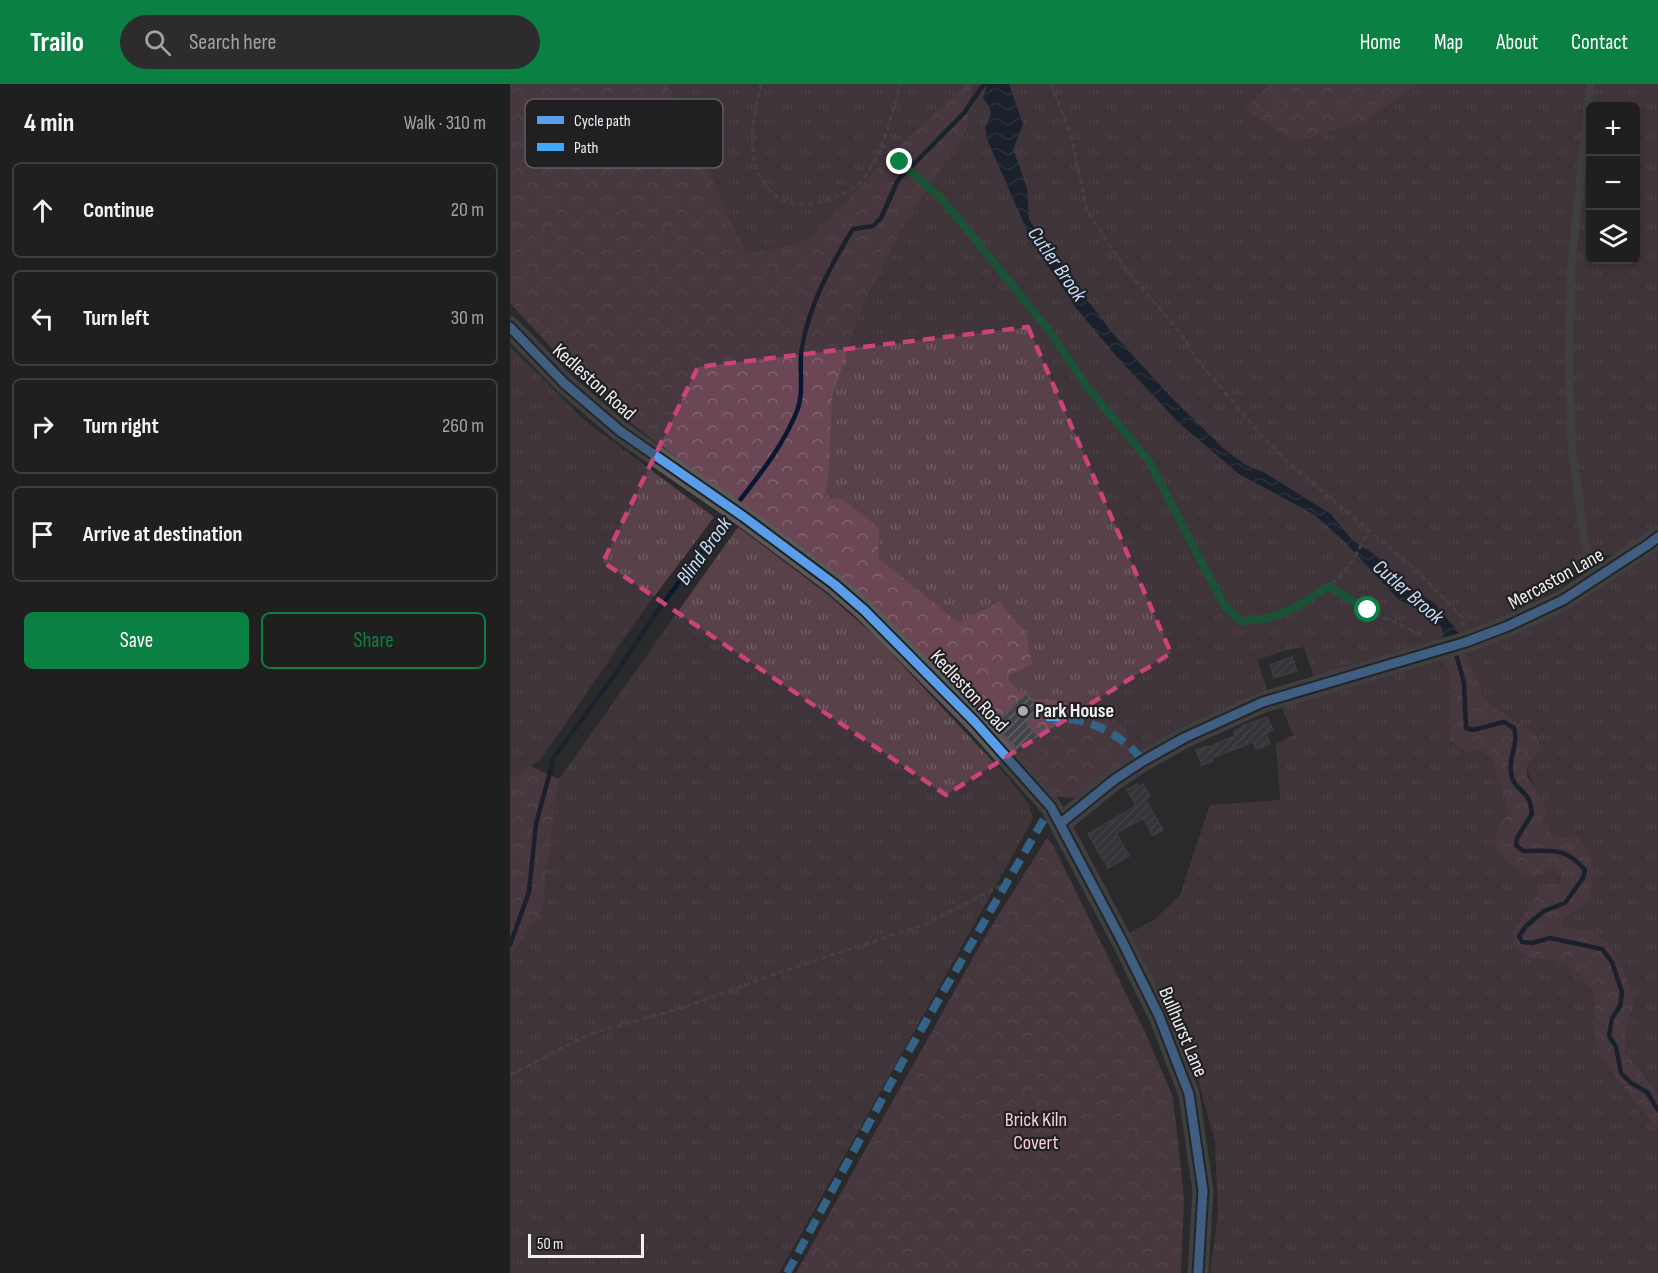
<!DOCTYPE html>
<meta charset="utf-8">
<style>
:root{--surface:#201f20;--page:#2d2c2d;--text:#f1f3f6;--muted:#a2a2a5;--line:#3d3d3e;--accent:#0b8043}
body{margin:0;font-family:"Sofia Sans Condensed",sans-serif;background:var(--page);color:var(--text)}
.controls{position:absolute;right:18px;top:18px;display:grid;overflow:hidden;border-radius:9px;box-shadow:0 3px 9px #0003}
.controls button{width:54px;height:54px;display:grid;place-items:center;padding:0;border:0;border-bottom:2px solid var(--line);background:var(--surface);color:var(--text);font:30px sans-serif}
.scale{position:absolute;left:18px;bottom:15px;width:116px;box-sizing:border-box;padding-left:6px;border:3px solid #f1f0f3;border-top:0;font-size:16px;line-height:21px;white-space:nowrap;color:#f1f0f3;-webkit-text-stroke:4px #201f22;paint-order:stroke}
.stop{position:absolute;width:18px;height:18px;margin:-14px;border:4px solid #0b8043;border-radius:50%;background:#fff}
.stop.end{background:#0b8043;border-color:#fff;box-shadow:0 2px 6px #0008}
.list{margin:0;padding:0;list-style:none}
h2{display:flex;justify-content:space-between;align-items:center;height:78px;margin:0;padding:0 24px;font-size:26px}
h2 small{font-size:20px;font-weight:400;color:var(--muted)}
.list li{display:grid;grid-template-columns:39px 1fr auto;gap:18px;align-items:center;box-sizing:border-box;height:96px;margin:0 12px 12px;padding:0 12px;border:2px solid var(--line);border-radius:9px}
.list b{display:block;font-size:22px;white-space:nowrap}
.list em{font-size:20px;font-style:normal;color:var(--muted)}
.actions{display:flex;gap:12px;padding:18px 24px}
.actions a{flex:1;padding:14px 0;border:2px solid var(--accent);border-radius:9px;text-align:center;font-size:21px;color:var(--accent)}
.actions .main{background:var(--accent);color:#fff}
.icon{flex:none;width:33px;height:33px;fill:none;stroke:currentColor;stroke-width:2;stroke-linecap:round;stroke-linejoin:round}
.map{position:relative;flex:none;width:1148px;height:1189px;overflow:hidden}
header{display:flex;align-items:center;gap:36px;box-sizing:border-box;height:84px;padding:0 30px;background:var(--accent);color:#fff}
header strong{font-size:28px}
nav{display:flex;gap:33px;margin-inline-start:auto;font-size:21px}
.search{width:420px;height:54px;background:var(--page);display:flex;align-items:center;gap:15px;box-sizing:border-box;padding:0 21px;border-radius:33px;color:var(--muted);font-size:22px}
main{display:flex}
aside{flex:1;background:var(--surface)}
.map>svg:first-child{display:block}
.grass{fill:url(#grass-tufts);fill-rule:evenodd}
.forest{fill:url(#forest-crowns)}
.water{fill:url(#water-waves)}
.lines{fill:none;stroke-linecap:round;stroke-linejoin:round}
.stream{stroke:#071830;stroke-width:4.5}
.building{fill:url(#building-hatch);stroke:#525253;stroke-width:1.5}
.path{stroke:#5f5e5f;stroke-width:3;stroke-dasharray:6 3;stroke-linecap:butt}
.service{stroke:#5a595a;stroke-width:8}
.tertiary{stroke:#5a595a;stroke-width:21}
.quiet{stroke:#3fa9f5;stroke-width:8;stroke-dasharray:15 8;stroke-linecap:butt}
.cycleway-casing{stroke:#201f22;stroke-width:13}
.cycleway{stroke:#5a9eea;stroke-width:9}
.route{stroke:#0b8043;stroke-width:8}
.marked{fill:none;stroke:#cb4379;stroke-width:4.5;stroke-dasharray:12 8;stroke-linejoin:round}
.poi-dot{fill:#abaaad;stroke:#201f22;stroke-width:2}
.labels{text-anchor:middle;dominant-baseline:central;stroke-width:4.5;stroke-linejoin:round;paint-order:stroke}
.street-label{font-size:20px;fill:#f1f0f3;stroke:#201f22}
.poi-label{font-size:20px;font-weight:bold;fill:#f1f0f3;stroke:#201f22;text-anchor:start}
.park-label{font-size:20px;fill:#f9cddc;stroke:#201f22}
.water-label{font-size:21px;font-style:italic;fill:#c5deff;stroke:#201f22}
.key{fill:#201f22;stroke:#5f5e61;stroke-width:1.5}
.key-label{font-size:16px;fill:#f1f0f3}
</style>
<header>
<strong>Trailo</strong>
<div class="search"><svg class="icon" aria-label="search" viewBox="0 0 24 24"><circle cx="10" cy="10" r="6"/><path d="M15 15l6 6"/></svg>Search here</div>
<nav><a>Home</a><a>Map</a><a>About</a><a>Contact</a></nav>
</header>
<main>
<aside>
<h2>4 min<small>Walk · 310 m</small></h2>
<ul class="list">
<li><svg class="icon" aria-label="ahead" viewBox="0 0 24 24"><path d="M12 20V5M6 11l6-6 6 6"/></svg><div><b>Continue</b></div><em>20 m</em></li>
<li><svg class="icon" aria-label="left" viewBox="0 0 24 24"><path d="M17 20v-9H6M10 6l-5 5 5 5"/></svg><div><b>Turn left</b></div><em>30 m</em></li>
<li><svg class="icon" aria-label="right" viewBox="0 0 24 24"><path d="M7 20v-9h11M14 6l5 5-5 5"/></svg><div><b>Turn right</b></div><em>260 m</em></li>
<li><svg class="icon" aria-label="arrive" viewBox="0 0 24 24"><path d="M6 21V4h12l-3 4 3 4H6"/></svg><div><b>Arrive at destination</b></div></li>
</ul>
<div class="actions"><a class="main">Save</a><a>Share</a></div>
</aside>
<div class="map">
<svg width="1148" height="1189" viewBox="0 0 1148 1189">
<defs>
<pattern id="grass-tufts" width="24" height="20" patternUnits="userSpaceOnUse" patternTransform="scale(1.5)"><rect width="24" height="20" fill="#594149"/><path d="M3 7l-1-3M5 7V3M7 7l1-3M15 17l-1-3M17 17v-4M19 17l1-3" fill="none" stroke="#715d64"/></pattern>
<pattern id="forest-crowns" width="20" height="18" patternUnits="userSpaceOnUse" patternTransform="scale(1.5)"><rect width="20" height="18" fill="#6b4755"/><path d="M2 6a3 3 0 1 1 6 0M12 15a3 3 0 1 1 6 0" fill="none" stroke="#81626e"/></pattern>
<pattern id="water-waves" width="16" height="10" patternUnits="userSpaceOnUse" patternTransform="scale(1.5)"><rect width="16" height="10" fill="#071830"/><path d="M0 5q4-4 8 0t8 0" fill="none" stroke="#2c3a4e"/></pattern>
<pattern id="building-hatch" width="6" height="6" patternUnits="userSpaceOnUse" patternTransform="scale(1.5)"><rect width="6" height="6" fill="#43444b"/><path d="M-1 1l2-2M0 6l6-6M5 7l2-2" fill="none" stroke="#5f5f65"/></pattern>
</defs>
<rect width="100%" height="100%" fill="#2a292b"/>
<g class="grass">
<path d="M 0,0 L 1148,0 L 1148,446 L 1112,471 L 1089,471 L 1059,491 L 1057,498 L 1050,504 L 980,541 L 805,596 L 794,563 L 773,567 L 747,576 L 758,608 L 618,676 L 283,460 L 102,325 L 65,289 L 0,219 ZM 1080,22 L 1126,22 L 1126,176 L 1080,176 Z"/>
<path d="M 0,262 L 74,336 L 204,433 L 131,530 L 31,675 L 0,696 Z"/>
<path d="M 228,443 L 317,510 L 366,553 L 500,696 L 519,720 L 523,735 L 269,1189 L 0,1189 L 0,874 L 32,827 L 49,695 Z"/>
<path d="M 1148,460 L 1148,1011 L 1115,967 L 1115,950 L 1125,915 L 1112,882 L 1098,858 L 1081,846 L 1052,844 L 1055,834 L 1080,817 L 1047,754 L 1031,740 L 1033,715 C 1012,684 1016,686 1027,652 L 976,616 L 954,566 Z"/>
<path d="M 926,573 C 929,576 934,580 936,583 C 945,601 939,637 940,657 L 957,668 L 979,665 L 999,729 L 987,742 L 1043,784 L 1051,787 L 1050,800 L 1018,828 L 1003,848 L 1022,875 L 1050,877 L 1071,893 L 1084,908 L 1085,961 L 1110,999 L 1148,1046 L 1148,1189 L 700,1189 L 708,1130 L 705,1057 L 684,982 L 616,851 L 644,836 L 670,811 L 700,721 L 770,716 L 766,660 L 783,651 L 772,624 L 785,616 Z"/>
</g>
<g class="forest">
<path d="M 0,0 L 158,0 L 236,170 L 298,158 L 380,71 L 455,0 L 462,0 L 457,46 L 396,138 L 353,220 L 322,313 L 318,397 L 314,414 L 332,415 L 369,444 L 368,474 L 449,539 L 489,518 L 516,549 L 522,580 L 494,593 L 508,605 L 526,616 L 540,615 L 600,630 L 617,647 L 618,676 L 566,714 L 546,713 L 283,460 L 102,325 L 65,289 L 0,219 Z"/>
<path d="M 759,0 L 907,0 L 854,38 L 784,58 L 735,25 Z"/>
<path d="M 954,566 L 976,616 L 1027,652 L 1032,666 L 1018,680 L 1017,692 L 1033,715 L 1037,729 L 1031,740 L 1047,754 L 1067,752 C 1088,775 1082,788 1080,817 L 1055,834 L 1052,844 L 1081,846 L 1098,858 L 1112,882 L 1125,915 L 1115,950 L 1115,967 L 1148,1011 L 1148,1046 L 1110,999 L 1085,961 L 1084,908 L 1071,893 L 1050,877 L 1022,875 L 1003,863 L 1003,848 L 1035,799 L 1050,800 L 1051,787 L 1043,784 L 1021,795 L 997,777 L 986,764 L 987,742 L 999,729 L 979,665 L 957,668 L 940,657 C 939,637 945,601 936,583 C 934,580 929,576 926,573 Z"/>
<path d="M 20,682 L 49,695 L 32,827 L 0,874 L 0,696 Z"/>
<path d="M 537,754 L 544,763 L 635,948 L 663,1013 L 674,1113 L 671,1189 L 286,1189 L 476,851 Z"/>
</g>
<path class="water" d="M 477,0 L 499,0 L 513,40 L 503,65 L 517,104 L 519,135 L 532,156 L 604,251 L 661,313 L 714,365 L 734,380 L 757,390 L 821,430 L 842,456 L 865,471 L 893,498 L 924,519 L 952,552 L 934,558 L 932,544 L 919,529 L 889,516 L 835,458 L 805,431 L 729,390 L 670,340 L 607,273 L 566,224 L 521,156 L 477,55 L 475,42 C 484,30 482,25 473,14 Z"/>
<g class="lines">
<g class="stream">
<path d="M 227,420 C 250,390 273,362 287,327 C 295,307 288,284 292,263 C 299,221 321,181 343,145 L 363,142 L 371,134 L 388,96 L 454,29 L 474,0"/>
<path d="M 945,566 L 954,599 L 956,644 L 963,646 L 994,638 L 1004,644 C 1009,661 998,672 1001,690 C 1004,705 1014,705 1019,716 C 1021,720 1021,726 1022,730 L 1007,754 L 1006,761 L 1013,767 C 1041,767 1055,762 1075,786 L 1073,794 L 1055,819 L 1034,827 L 1016,842 L 1009,852 L 1012,858 L 1022,859 L 1040,854 L 1092,865 L 1102,878 L 1112,908 L 1110,922 L 1102,934 L 1099,952 L 1106,963 L 1111,989 L 1121,999 L 1137,1008 L 1148,1026"/>
<path d="M 0,861 L 19,808 L 26,740 L 44,673 L 104,592 L 146,529 L 220,429"/>
</g>
</g>
<g class="building">
<path d="M 782,573 L 787,587 L 764,594 L 760,581 Z"/>
<path d="M 516,610 L 530,625 L 516,639 L 528,652 L 510,669 L 484,640 Z"/>
<path d="M 757,633 L 763,646 L 756,649 L 760,660 L 746,665 L 743,658 L 702,674 L 703,677 L 692,681 L 686,666 L 697,662 L 698,663 L 725,652 L 724,647 L 732,643 L 732,642 Z"/>
<path d="M 627,700 L 629,703 L 633,700 L 640,712 L 635,715 L 653,746 L 643,752 L 633,734 L 606,749 L 619,772 L 598,784 L 578,750 L 626,722 L 617,706 Z"/>
</g>
<g class="lines">
<g class="path">
<path d="M 251,0 C 242,37 232,84 266,112 C 278,121 296,122 310,118 C 326,113 343,108 354,94 C 373,70 381,29 391,0"/>
<path d="M 541,0 L 561,51 L 577,127 L 618,188 L 670,248 L 685,273 L 752,352 L 779,379 L 907,487 L 953,534 L 953,542"/>
<path d="M 371,60 L 432,115 L 538,245 L 577,304 L 639,377 L 714,521 L 731,537 C 737,537 744,537 750,537 C 774,534 815,508 832,490 C 843,479 851,460 859,446"/>
<path d="M 818,503 L 858,526 L 914,552"/>
<path d="M 0,991 L 80,950 L 175,923 L 268,889 L 416,840 L 498,798"/>
</g>
<path class="service" d="M 1080,0 L 1061,186 L 1059,275 L 1061,357 L 1075,460 L 1085,494"/>
<g class="tertiary">
<path d="M 0,243 L 54,299 L 110,347 L 234,433 L 324,500 L 354,526 L 465,638 L 541,723 L 612,857 L 649,932 L 679,1010 L 693,1107 L 688,1189"/>
<path d="M 551,739 L 604,696 L 633,677 L 674,654 L 753,618 L 956,558 L 998,542 L 1053,516 L 1139,460 L 1148,453"/>
</g>
<g class="quiet">
<path d="M 536,633 C 573,632 610,647 633,677"/>
<path d="M 277,1189 L 393,977 L 541,723"/>
</g>
<g class="cycleway-casing">
<g id="cycleway">
<path d="M 0,243 L 54,299 L 110,347 L 234,433 L 324,500 L 354,526 L 465,638 L 541,723 L 612,857 L 649,932 L 679,1010 L 693,1107 L 688,1189"/>
<path d="M 551,739 L 604,696 L 633,677 L 674,654 L 753,618 L 956,558 L 998,542 L 1053,516 L 1139,460 L 1148,453"/>
</g>
</g>
<use href="#cycleway" class="cycleway"/>
</g>
<g class="lines">
<path class="route" d="M 390,78 L 432,115 L 538,245 L 578,304 L 639,377 L 714,521 L 731,537 C 767,537 790,522 818,502 L 858,526"/>
</g>
<path d="M0 0H1148V1189H0ZM 518,243 L 661,569 L 436,711 L 93,478 L 188,283 Z" fill="#2a292b" fill-opacity=".55" fill-rule="evenodd"/>
<path class="marked" d="M 518,243 L 661,569 L 436,711 L 93,478 L 188,283 Z"/>
<circle class="poi-dot" cx="513" cy="627" r="6"/>
<g class="labels">
<g class="street-label">
<text transform="translate(84 298) rotate(42)">Kedleston Road</text>
<text transform="translate(1046 495) rotate(-29)">Mercaston Lane</text>
<text transform="translate(459 607) rotate(47)">Kedleston Road</text>
<text transform="translate(673 948) rotate(67)">Bullhurst Lane</text>
</g>
<g class="poi-label">
<text x="525" y="627">Park House</text>
</g>
<g class="park-label">
<text x="526" y="1036">Brick Kiln<tspan x="526" dy="23">Covert</tspan></text>
</g>
<g class="water-label">
<text transform="translate(547 180) rotate(55)">Cutler Brook</text>
<text transform="translate(194 467) rotate(-54)">Blind Brook</text>
<text transform="translate(898 508) rotate(41)">Cutler Brook</text>
</g>
</g>
<rect x="15" y="15" width="198" height="69" rx="9" class="key"/>
<rect x="27" y="32" width="27" height="8" fill="#5a9eea"/>
<rect x="27" y="59" width="27" height="8" fill="#3fa9f5"/>
<g class="key-label">
<text x="64" y="42">Cycle path</text>
<text x="64" y="69">Path</text>
</g>
</svg>
<div class="controls">
<button>+</button>
<button>−</button>
<button><svg class="icon" aria-label="layers" viewBox="0 0 24 24"><path d="M12 4l9 5-9 5-9-5zM3 14l9 5 9-5"/></svg></button>
</div>
<div class="scale">50 m</div>
<div class="stop" style="left:858px;top:526px"></div>
<div class="stop end" style="left:390px;top:78px"></div>
</div>
</main>
